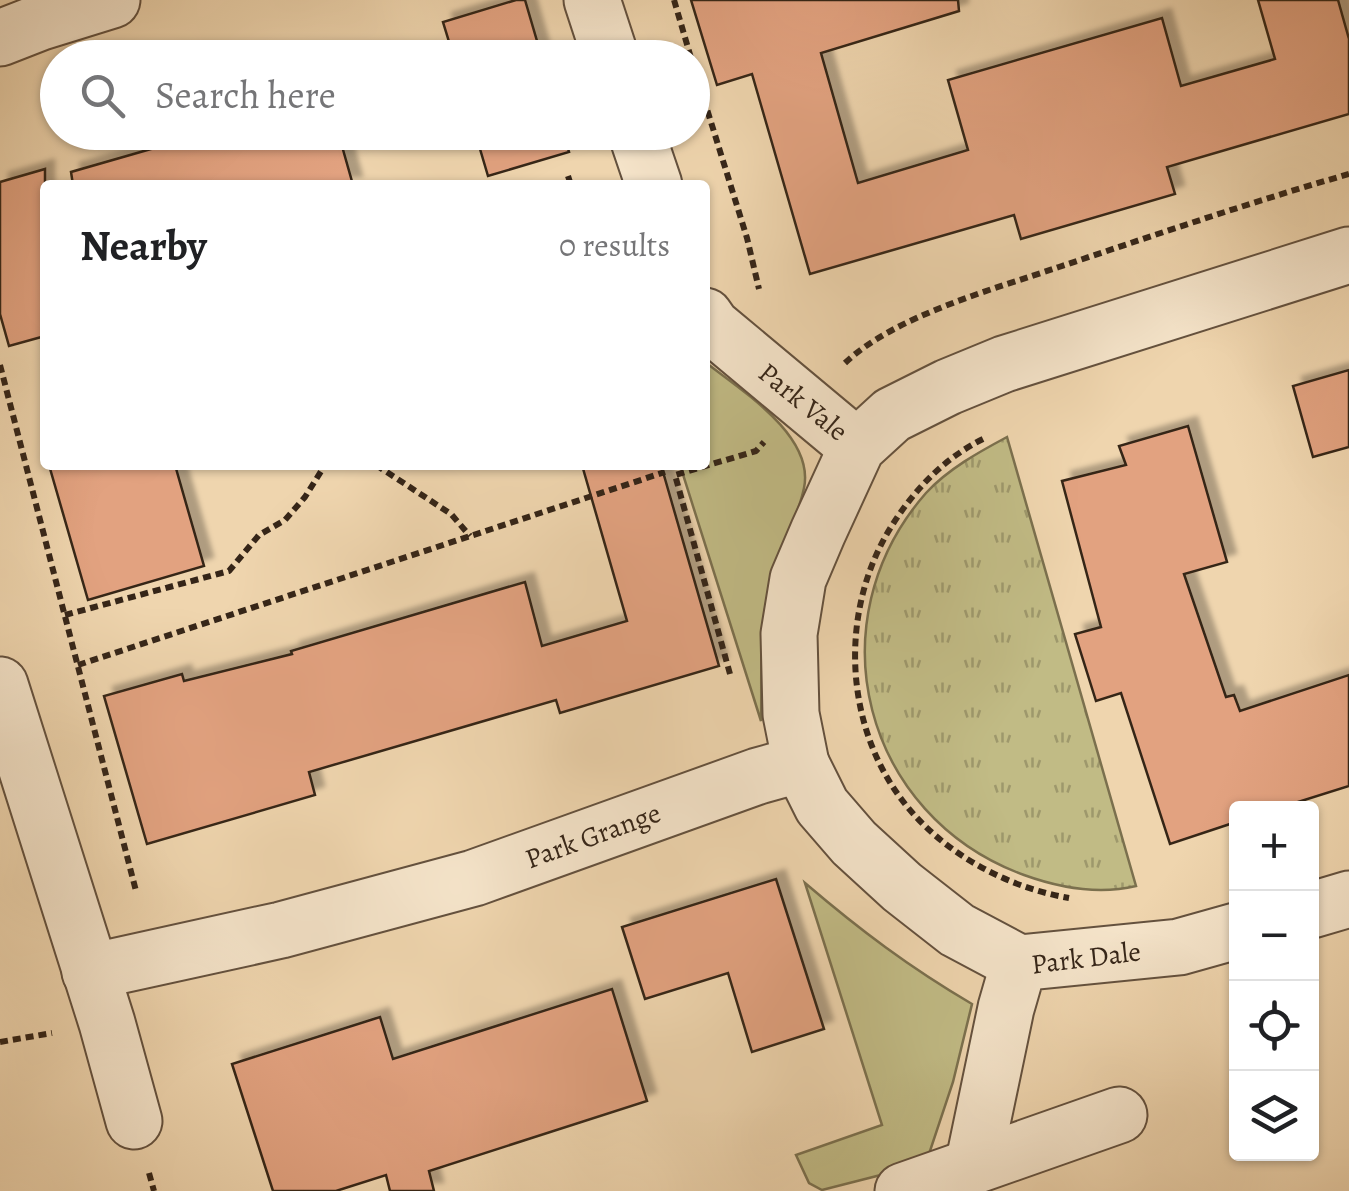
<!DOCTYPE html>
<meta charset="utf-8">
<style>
:root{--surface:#fff;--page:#f2f2f2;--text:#202124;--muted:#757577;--line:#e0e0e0}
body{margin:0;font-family:Alegreya,serif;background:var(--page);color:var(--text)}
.controls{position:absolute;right:30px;bottom:30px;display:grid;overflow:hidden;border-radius:10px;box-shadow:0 2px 8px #0004}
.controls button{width:90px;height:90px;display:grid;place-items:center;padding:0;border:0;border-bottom:2px solid var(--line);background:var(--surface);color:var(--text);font:50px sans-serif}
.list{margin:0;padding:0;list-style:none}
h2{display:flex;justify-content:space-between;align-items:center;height:130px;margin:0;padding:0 40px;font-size:42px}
h2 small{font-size:32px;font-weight:400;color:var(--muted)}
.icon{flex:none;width:55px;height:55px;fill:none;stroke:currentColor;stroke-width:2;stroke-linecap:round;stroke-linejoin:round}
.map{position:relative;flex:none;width:1349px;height:1191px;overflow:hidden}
.search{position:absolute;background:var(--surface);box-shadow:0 2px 8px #0004;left:40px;top:40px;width:670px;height:110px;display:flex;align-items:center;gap:25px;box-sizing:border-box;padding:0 35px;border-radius:55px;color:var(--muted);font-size:38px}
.panel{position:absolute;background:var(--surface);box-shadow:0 2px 8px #0004;left:40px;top:180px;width:670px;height:290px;border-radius:10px}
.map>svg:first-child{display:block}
.grass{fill:#c1bb85;stroke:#7b704e;stroke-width:2.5}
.park{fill:url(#park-tufts);stroke:#7b704e;stroke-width:2.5}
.building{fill:#e2a280;stroke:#352518;stroke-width:2.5;filter:url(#shadow)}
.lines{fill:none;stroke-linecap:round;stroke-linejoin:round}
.minor-casing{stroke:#64513e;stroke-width:59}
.path{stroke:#352518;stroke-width:6;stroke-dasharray:8 5;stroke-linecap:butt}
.minor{stroke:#f5e4ca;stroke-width:55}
.labels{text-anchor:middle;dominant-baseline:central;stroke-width:10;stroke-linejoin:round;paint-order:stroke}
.street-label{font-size:28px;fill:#352518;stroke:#f5e4ca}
</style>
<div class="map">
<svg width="1349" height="1191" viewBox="0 0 1349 1191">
<defs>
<pattern id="park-tufts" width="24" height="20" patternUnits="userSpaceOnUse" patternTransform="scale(2.5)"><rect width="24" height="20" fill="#c1bb85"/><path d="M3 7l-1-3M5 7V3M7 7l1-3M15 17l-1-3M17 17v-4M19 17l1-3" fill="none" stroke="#9e986c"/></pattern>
<filter id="shadow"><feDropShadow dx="9" dy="-9" stdDeviation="2.5" flood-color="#0004"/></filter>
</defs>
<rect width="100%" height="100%" fill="#efd5ae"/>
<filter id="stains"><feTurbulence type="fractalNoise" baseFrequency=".002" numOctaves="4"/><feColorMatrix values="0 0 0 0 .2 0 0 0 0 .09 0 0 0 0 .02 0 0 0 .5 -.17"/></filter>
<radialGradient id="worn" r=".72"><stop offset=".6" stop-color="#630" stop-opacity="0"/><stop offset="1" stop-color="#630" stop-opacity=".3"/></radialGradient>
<g class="grass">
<path d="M 705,362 C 741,390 815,436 804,488 C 796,526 774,560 767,598 C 759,637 762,681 761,721 L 680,465 L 705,465 Z"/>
<path d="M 805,883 C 860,930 909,967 972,1004 L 953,1082 L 929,1154 L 912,1167 L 822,1190 L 809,1183 L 796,1155 L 882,1125 Z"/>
</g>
<path class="park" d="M 1007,437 L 1136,886 C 1098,895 1060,888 1024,875 C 863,816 813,622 926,493 C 948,469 979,452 1007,437 Z"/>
<g class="building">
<path d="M 516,0 L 525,0 L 542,58 L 454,58 L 443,22 Z"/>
<path d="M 691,0 L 958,0 L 959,11 L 821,53 L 858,183 L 968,150 L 948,80 L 1162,18 L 1181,86 L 1275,59 L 1258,0 L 1338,0 L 1349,39 L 1349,114 L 1167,167 L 1175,194 L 1021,239 L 1014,215 L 810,274 L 752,74 L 717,85 Z"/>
<path d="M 210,132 L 338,132 L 353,185 L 73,185 L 71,172 Z"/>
<path d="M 475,132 L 563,132 L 569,152 L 488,176 Z"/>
<path d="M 45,169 L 45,336 L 9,346 L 0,314 L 0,182 Z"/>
<path d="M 1349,370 L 1349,447 L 1313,457 L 1293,386 Z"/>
<path d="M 1188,426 L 1227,562 L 1184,574 L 1226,697 L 1234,695 L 1240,711 L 1349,675 L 1349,786 L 1279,808 L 1236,808 L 1236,822 L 1170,844 L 1121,693 L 1096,701 L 1075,634 L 1101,627 L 1062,481 L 1126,465 L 1119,446 Z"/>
<path d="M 49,465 L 175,465 L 204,566 L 88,600 Z"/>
<path d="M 582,465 L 661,465 L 719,666 L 560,713 L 556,700 L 309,772 L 315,795 L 147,844 L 104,696 L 182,674 L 184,681 L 292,654 L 291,651 L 525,582 L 542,646 L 627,621 Z"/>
<path d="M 776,879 L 824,1029 L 752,1052 L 728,973 L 645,999 L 622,927 Z"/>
<path d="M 612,989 L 647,1101 L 429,1171 L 434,1191 L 390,1191 L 386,1175 L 336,1191 L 273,1191 L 232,1064 L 380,1017 L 393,1059 Z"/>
</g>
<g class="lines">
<g class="minor-casing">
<g id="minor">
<path d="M 592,0 L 611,58"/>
<path d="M 0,38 L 41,22 L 112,0"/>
<path d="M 636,132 L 654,185"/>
<path d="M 705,316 L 712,326 L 857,447"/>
<path d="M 0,685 L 107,1023 L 134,1121"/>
<path d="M 801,764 L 791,714 L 789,634 L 798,579 L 818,532 L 857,447 L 892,415 L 948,387 L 1004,364 L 1349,255"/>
<path d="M 1312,910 L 1349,899"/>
<path d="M 90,972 L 281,930 L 474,878 L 758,776 L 801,764 L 822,806 L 854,843 L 902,887 L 957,930 L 1019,963"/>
<path d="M 973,1166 L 1006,1008 L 1019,963 L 1179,947 L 1236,931"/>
<path d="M 903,1191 L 1119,1115"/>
</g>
</g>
<g class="path">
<path d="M 674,0 L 691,58"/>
<path d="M 692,61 L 747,238 L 759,289"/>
<path d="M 568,176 L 571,185"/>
<path d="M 845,363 C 894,316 994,289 1059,267 C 1155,235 1251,202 1349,174"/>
<path d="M 0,365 L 136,891"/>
<path d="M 983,439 C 943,459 914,490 891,527 C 840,609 843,722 902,800 C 941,852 1005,887 1069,898"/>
<path d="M 376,465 L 451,514 L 470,536"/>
<path d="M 65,615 L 229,571 L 259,535 L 285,520 L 305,497 L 325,465"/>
<path d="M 78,665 L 665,472"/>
<path d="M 730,674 L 675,475 L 756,451 L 764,442"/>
<path d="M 0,1042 L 52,1033"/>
<path d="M 149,1173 L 154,1191"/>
</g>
<use href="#minor" class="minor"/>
</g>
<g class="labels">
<g class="street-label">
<text transform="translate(803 402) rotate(39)">Park Vale</text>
<text transform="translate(593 836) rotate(-20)">Park Grange</text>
<text transform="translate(1086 958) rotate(-7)">Park Dale</text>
</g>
</g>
<rect width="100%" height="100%" filter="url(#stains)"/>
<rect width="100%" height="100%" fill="url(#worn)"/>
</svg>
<div class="controls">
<button>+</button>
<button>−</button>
<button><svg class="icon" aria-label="locate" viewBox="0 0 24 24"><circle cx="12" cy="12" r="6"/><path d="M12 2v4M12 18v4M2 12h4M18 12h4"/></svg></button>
<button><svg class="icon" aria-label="layers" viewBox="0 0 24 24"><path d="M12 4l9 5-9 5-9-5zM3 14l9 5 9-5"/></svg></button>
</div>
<div class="search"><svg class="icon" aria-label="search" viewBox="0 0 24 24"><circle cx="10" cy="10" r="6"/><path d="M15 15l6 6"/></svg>Search here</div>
<section class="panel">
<h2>Nearby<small>0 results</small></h2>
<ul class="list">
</ul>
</section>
</div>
